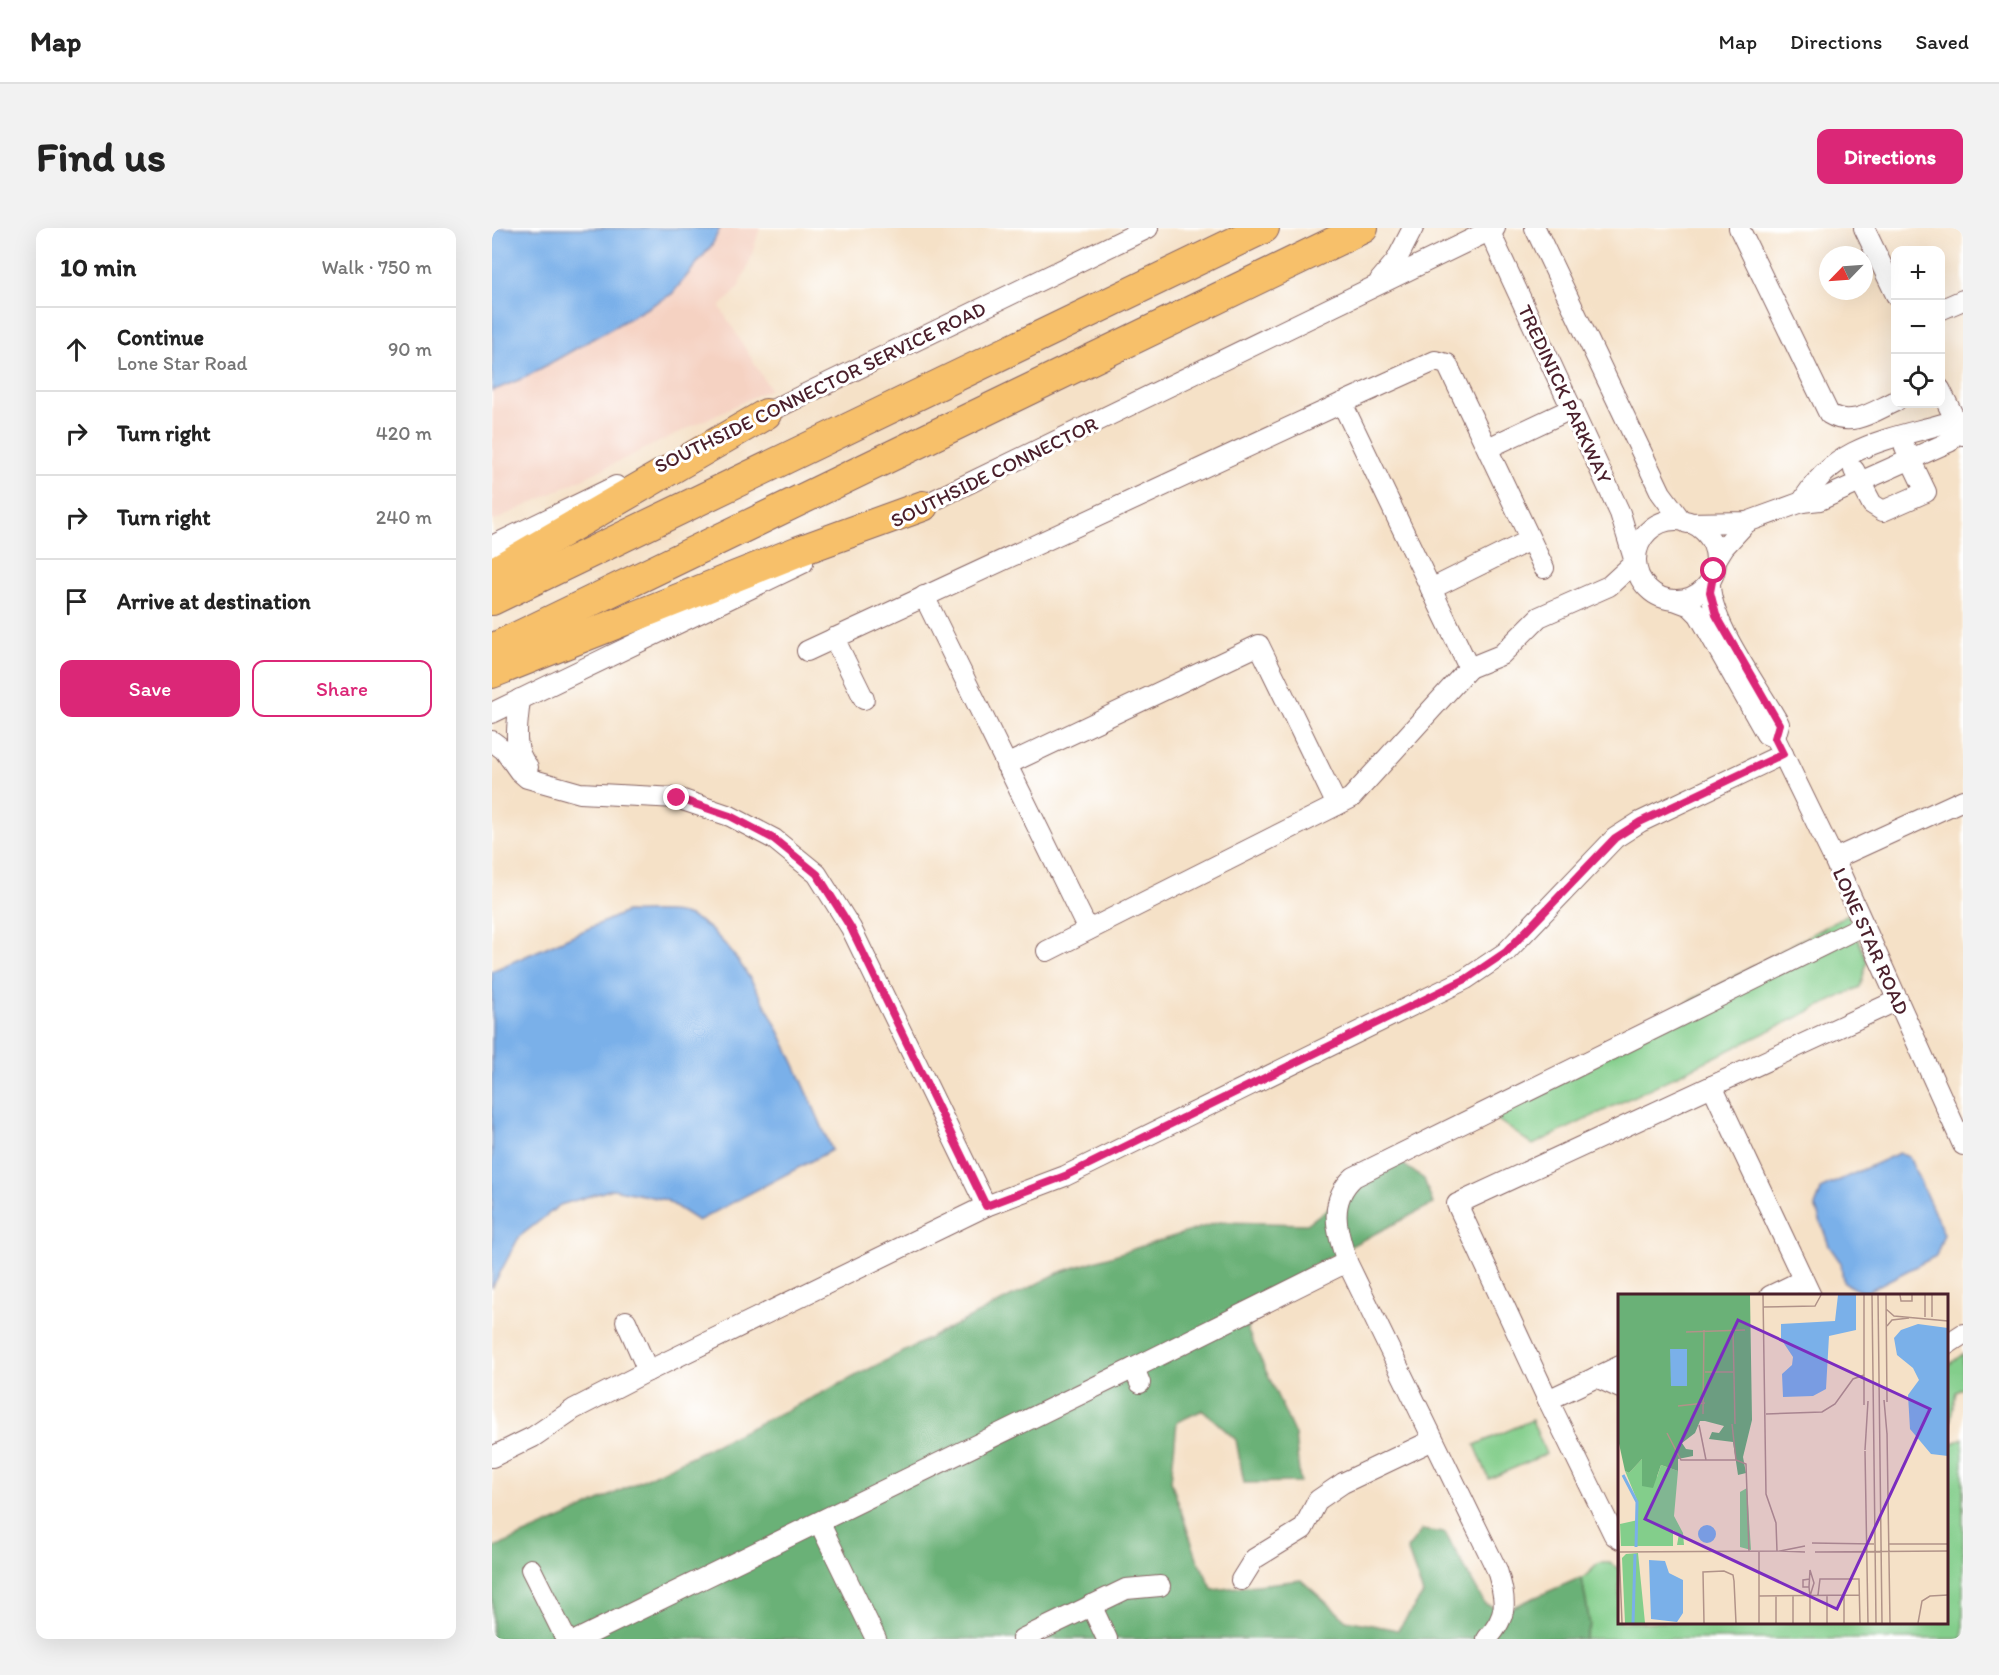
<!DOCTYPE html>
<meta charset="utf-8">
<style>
:root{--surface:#fff;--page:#f2f2f2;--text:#222;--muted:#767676;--line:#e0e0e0;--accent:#db2777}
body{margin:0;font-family:Itim,sans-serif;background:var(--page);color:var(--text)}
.controls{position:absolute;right:18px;top:18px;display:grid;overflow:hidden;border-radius:12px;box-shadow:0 6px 24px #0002}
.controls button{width:54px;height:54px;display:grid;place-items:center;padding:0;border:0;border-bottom:2px solid var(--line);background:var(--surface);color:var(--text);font:30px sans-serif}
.compass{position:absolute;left:1327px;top:18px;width:54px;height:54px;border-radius:50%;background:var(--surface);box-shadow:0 6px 24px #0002;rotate:245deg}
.stop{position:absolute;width:18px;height:18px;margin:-14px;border:4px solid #db2777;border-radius:50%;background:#fff}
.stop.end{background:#db2777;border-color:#fff;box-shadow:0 2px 6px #0008}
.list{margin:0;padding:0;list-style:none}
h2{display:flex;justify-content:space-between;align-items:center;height:78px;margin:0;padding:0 24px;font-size:26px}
h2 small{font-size:20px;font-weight:400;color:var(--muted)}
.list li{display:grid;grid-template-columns:39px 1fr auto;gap:18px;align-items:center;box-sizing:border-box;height:84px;padding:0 24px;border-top:2px solid var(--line)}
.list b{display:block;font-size:22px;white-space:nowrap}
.list p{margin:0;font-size:20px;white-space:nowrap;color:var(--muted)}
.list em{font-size:20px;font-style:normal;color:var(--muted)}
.actions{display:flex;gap:12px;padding:18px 24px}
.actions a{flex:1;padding:14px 0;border:2px solid var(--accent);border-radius:12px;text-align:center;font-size:21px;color:var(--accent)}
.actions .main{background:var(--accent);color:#fff}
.icon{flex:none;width:33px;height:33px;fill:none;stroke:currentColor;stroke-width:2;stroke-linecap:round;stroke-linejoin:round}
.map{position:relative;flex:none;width:1471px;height:1411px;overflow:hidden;border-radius:12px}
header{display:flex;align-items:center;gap:36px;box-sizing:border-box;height:84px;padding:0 30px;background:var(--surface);border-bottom:2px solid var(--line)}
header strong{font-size:28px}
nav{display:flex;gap:33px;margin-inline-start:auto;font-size:21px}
.intro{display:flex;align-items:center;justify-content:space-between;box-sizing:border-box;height:144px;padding:0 36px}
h1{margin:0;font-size:42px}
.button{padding:15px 27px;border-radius:12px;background:var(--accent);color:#fff;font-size:21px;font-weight:700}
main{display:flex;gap:36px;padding:0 36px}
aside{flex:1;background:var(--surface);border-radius:12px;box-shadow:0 6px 24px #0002}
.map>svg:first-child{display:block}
.built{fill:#f5d2c2}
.green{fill:#83ce8b;stroke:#66765b;stroke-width:1.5}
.forest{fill:#6ab177;stroke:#5a6851;stroke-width:1.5}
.water{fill:#7ab0e9;stroke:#62688a;stroke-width:1.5}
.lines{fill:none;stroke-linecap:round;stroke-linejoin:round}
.minor-casing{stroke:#866362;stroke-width:22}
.highway-casing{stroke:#866362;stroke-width:32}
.minor{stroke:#fff;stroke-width:20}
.highway{stroke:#f7c06b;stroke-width:30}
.route{stroke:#db2777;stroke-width:8}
.labels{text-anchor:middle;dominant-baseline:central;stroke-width:6;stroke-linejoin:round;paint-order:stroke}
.street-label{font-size:20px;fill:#4a1f2b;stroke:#fff}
.inset-river{fill:none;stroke:#7ab0e9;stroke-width:3}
.inset-road{fill:none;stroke:#b19389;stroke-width:1.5}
.view{fill:#7b2cbf;fill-opacity:0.15;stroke:#7b2cbf;stroke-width:3}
.inset-edge{fill:none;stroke:#4a1f2b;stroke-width:3}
</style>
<header>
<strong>Map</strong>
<nav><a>Map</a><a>Directions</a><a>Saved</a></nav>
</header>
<div class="intro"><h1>Find us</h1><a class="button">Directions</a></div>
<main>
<aside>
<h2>10 min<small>Walk · 750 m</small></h2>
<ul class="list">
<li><svg class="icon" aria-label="ahead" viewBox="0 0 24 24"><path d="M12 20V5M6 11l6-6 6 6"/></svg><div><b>Continue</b><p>Lone Star Road</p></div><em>90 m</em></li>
<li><svg class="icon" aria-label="right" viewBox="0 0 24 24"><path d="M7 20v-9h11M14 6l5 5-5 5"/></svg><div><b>Turn right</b></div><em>420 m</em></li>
<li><svg class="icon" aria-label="right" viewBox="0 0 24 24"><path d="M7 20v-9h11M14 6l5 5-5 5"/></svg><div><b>Turn right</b></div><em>240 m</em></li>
<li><svg class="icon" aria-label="arrive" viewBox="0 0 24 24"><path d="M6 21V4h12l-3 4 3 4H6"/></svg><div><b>Arrive at destination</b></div></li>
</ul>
<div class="actions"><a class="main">Save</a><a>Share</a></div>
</aside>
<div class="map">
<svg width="1471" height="1411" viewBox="0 0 1471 1411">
<rect width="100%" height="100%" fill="#fff"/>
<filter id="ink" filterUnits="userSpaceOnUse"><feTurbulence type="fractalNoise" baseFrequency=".0167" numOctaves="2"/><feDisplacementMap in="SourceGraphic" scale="12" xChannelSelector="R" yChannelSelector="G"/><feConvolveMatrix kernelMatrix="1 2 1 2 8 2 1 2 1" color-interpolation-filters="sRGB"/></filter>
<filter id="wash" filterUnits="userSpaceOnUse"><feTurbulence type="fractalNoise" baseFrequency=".008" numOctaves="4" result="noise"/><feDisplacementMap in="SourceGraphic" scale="24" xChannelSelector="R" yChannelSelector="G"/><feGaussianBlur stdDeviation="1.35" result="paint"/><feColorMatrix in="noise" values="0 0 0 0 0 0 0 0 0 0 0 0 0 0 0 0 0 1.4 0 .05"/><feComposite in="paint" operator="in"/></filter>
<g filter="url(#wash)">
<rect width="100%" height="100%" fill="#f5e1c7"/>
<path class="built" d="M 0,0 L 268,0 L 256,38 L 245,62 L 228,79 L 278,161 L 0,294 Z"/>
<g class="green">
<path d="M 1356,686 L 1375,734 L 1368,759 L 1041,917 L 996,885 Z"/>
<path d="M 1471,1126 L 1471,1160 L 1464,1164 L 1455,1210 L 1455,1138 Z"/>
<path d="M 1040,1192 L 1054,1226 L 997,1251 L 983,1217 Z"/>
<path d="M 1471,1210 L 1471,1411 L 1092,1411 L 1098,1397 L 1090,1351 L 1107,1335 L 1118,1335 L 1127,1340 L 1128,1394 L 1454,1394 L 1455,1218 Z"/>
</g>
<path class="forest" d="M 908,934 L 932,951 L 941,976 L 812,1042 L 755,1101 L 803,1207 L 808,1254 L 752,1255 L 744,1212 L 711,1182 L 685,1194 L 679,1253 L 705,1330 L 721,1362 L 809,1352 L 854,1392 L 906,1402 L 931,1366 L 915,1321 L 930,1302 L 953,1305 L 993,1376 L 1012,1383 L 1085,1351 L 1090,1351 L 1098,1397 L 1092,1411 L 0,1411 L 0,1321 L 76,1288 L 334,1163 L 568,1044 L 727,994 L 815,996 L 859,963 Z"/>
<g class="water">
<path d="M 0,0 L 228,0 L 220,17 L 180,66 L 34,149 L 0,163 Z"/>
<path d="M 134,684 C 153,685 179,681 197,688 C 258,712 314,864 340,922 L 206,993 L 174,972 L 121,961 L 68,977 L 27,1009 L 0,1060 L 0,743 Z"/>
<path d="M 1407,925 L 1417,929 L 1452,1006 L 1444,1028 L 1374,1064 L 1361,1060 L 1351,1053 L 1349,1035 L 1337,1018 L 1323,978 L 1330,960 Z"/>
</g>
</g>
<g filter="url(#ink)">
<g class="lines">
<g class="minor-casing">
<g id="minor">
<path d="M 1043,0 L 1169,265 L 1189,292"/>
<path d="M 1247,0 L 1337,186 C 1360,200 1382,183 1404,173"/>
<path d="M 1372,0 L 1404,67"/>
<path d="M 888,52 L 904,33 L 921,0"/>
<path d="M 1448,82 L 1471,72"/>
<path d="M 1448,161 L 1471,207"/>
<path d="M 264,190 L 656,0"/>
<path d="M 1450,196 L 1467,200 L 1457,214 L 1328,272 L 1310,274 C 1342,218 1394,212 1450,196 Z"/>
<path d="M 996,220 L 1081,180"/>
<path d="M 1362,242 L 1380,276 L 1391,283 L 1434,264 L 1413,220"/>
<path d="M 422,282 L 1003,0"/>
<circle cx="1184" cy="332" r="40"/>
<path d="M 1195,295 L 1255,294 L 1310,274"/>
<path d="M 0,318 L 124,258"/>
<path d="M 1224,332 L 1232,319 L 1255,294"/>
<path d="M 939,361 L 1038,312"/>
<path d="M 432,368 L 596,702"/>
<path d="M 1182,372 L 1198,378 L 1207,387 L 1274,506 L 1283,510 L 1287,496 C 1267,459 1216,393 1218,353"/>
<path d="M 342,410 L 372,471"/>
<path d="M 315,423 L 850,175"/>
<path d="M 977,440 L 1009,427 L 1047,389 L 1117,358 L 1143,334 L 1128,285 L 996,0"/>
<path d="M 28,471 C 26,495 19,520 36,539"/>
<path d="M 0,485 L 311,335"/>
<path d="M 1283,510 L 1342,631 L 1471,917"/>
<path d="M 0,513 L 12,522 L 27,543 L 35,550 L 88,565 L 185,570 L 238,588 L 282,611 L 325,646 L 359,700 L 494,978"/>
<path d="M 514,537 L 767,417 L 845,577"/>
<path d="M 1342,631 L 1471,572"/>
<path d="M 555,723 L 859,570 L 977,440 L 850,175 L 943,133 L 955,136 L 1052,340"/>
<path d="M 1220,858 L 1319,1068"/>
<path d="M 1278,1068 L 1311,1052"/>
<path d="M 134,1093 L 156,1143"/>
<path d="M 1454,1117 L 1471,1106"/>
<path d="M 1128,1138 L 1056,1172 L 965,976 L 1406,772"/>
<path d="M 1104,1149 L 1128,1160"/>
<path d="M 648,1155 L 642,1140 L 855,1034"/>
<path d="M 1056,1172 L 1122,1307 L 1128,1311"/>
<path d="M 0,1229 L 41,1209 L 82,1181 L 156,1143 L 494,978 L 573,948 L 974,751 L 1014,724 L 1123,610 L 1148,594 L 1291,526"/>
<path d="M 328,1296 L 384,1411"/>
<path d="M 39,1341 L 74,1411"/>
<path d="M 749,1352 L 762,1331 L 811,1301 L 826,1272 L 851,1255 L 941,1212"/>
<path d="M 599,1377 L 615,1411"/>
<path d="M 87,1411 L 642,1140"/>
<path d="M 530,1411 L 634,1361 L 668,1358"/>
<path d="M 995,1411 C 1017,1387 1014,1372 1005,1342 L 855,1034 C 845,1004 835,973 862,949 L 1372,697"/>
</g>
</g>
<g class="highway-casing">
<g id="highway">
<path d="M 0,345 L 274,186"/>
<path d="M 0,372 L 772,0"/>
<path d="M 0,421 L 871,0"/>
<path d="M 0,445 L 307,323 L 431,278"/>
</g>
</g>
<use href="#minor" class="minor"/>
<use href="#highway" class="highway"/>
</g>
</g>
<g class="lines" filter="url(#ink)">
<path class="route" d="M 185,570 L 238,588 L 282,611 L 325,646 L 359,700 L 494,978 L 573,948 L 974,751 L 1014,724 L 1123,610 L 1148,594 L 1291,526 L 1283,510 L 1287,496 L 1224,387 L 1218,364 L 1222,343"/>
</g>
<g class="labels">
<g class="street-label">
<text transform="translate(328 159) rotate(-26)">SOUTHSIDE CONNECTOR SERVICE ROAD</text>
<text transform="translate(1073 166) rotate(65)">TREDINICK PARKWAY</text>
<text transform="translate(502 244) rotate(-26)">SOUTHSIDE CONNECTOR</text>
<text transform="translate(1379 713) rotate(66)">LONE STAR ROAD</text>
</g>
</g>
<g transform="translate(1126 1066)">
<rect width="330" height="330" fill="#f5e1c7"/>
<path d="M 24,165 L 24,172 L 39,183 L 43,171 L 60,177 L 56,222 L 65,239 L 66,251 L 59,251 L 61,240 L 55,236 L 55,252 L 3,252 L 2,230 L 20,226 L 19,206 L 7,177 L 11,179 ZM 129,194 L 133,256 L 122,253 L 122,198 ZM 20,259 L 27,329 L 7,329 L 4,264 L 8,260 Z" fill="#83ce8b"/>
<path d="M 0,1 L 132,1 L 134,126 L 125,163 L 128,179 L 120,181 L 115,148 L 91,145 L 94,138 L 101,139 L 106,132 L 87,127 L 82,127 L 77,139 L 64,149 L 68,155 L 75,156 L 75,162 L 60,165 L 60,177 L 43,171 L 35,194 L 24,192 L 24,165 L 11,179 L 7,177 L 0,145 Z" fill="#6ab177"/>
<path d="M 220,1 L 238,1 L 238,36 L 211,42 L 208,95 L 195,102 L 165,103 L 164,80 L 174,71 L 175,63 L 163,45 L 163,30 L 217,27 ZM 300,30 L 330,34 L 330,162 L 313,160 L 292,135 L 290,101 L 301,86 L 295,74 L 279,61 L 276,44 L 283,36 ZM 52,55 L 69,55 L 69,92 L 53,92 ZM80 240a9 9 0 1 1 18 0a9 9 0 1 1-18 0ZM 31,266 L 47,267 L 51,279 L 65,286 L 65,319 L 59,328 L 33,325 Z" fill="#7ab0e9"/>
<path class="inset-river" d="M 5,181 L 19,208 L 18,253M 15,329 L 17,260"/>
<path class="inset-road" d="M 145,1 L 148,200 L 158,229 L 159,257M 246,1 L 246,111M 254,1 L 258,329M 260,1 L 264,329M 268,1 L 269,108M 282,1 L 283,7 L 294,7 L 294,1M 307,1 L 307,23M 314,1 L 314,23M 145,13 L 197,12 L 203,1M 268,15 L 276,22 L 330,27M 269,32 L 274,26 L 291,24M 115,36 L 117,130M 68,38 L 127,36M 87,78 L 115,78M 266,106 L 269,140M 60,112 L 87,109M 85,120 L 86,36M 148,120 L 204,118 L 217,110 L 235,85 L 246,81M 114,130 L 118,166M 81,131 L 88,166M 49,139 L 63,166 L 118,166 L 128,170 L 131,257M 269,139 L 272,329M 247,156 L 250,107M 247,157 L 250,329M 0,228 L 4,329M 194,249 L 256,250M 270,250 L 330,250M 187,252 L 162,257 L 187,258M 0,258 L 162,257M 197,258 L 330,257M 192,276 L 196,289 L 192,302 L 191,293 ZM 191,293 L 185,293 L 185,286 L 192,285M 200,301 L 202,285 L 241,285 L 242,329M 209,301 L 209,329M 141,302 L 242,301M 158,302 L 158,329M 175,302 L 175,329M 192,302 L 192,329M 86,329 L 85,278 L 106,277 L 115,281 L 116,287 L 118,329M 141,329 L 141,257M 226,329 L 226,301M 300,329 L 304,307 L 312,302 L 330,301"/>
<path class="view" d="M 120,26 L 312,115 L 219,315 L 27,225 Z"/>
<rect width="330" height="330" class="inset-edge"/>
</g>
</svg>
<div class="controls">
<button>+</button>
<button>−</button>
<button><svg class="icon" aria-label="locate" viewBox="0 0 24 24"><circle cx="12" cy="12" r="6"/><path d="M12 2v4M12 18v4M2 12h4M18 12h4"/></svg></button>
</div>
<svg class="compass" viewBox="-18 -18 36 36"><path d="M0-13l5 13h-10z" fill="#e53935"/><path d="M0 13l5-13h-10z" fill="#767676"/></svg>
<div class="stop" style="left:1222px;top:343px"></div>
<div class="stop end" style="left:185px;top:570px"></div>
</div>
</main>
